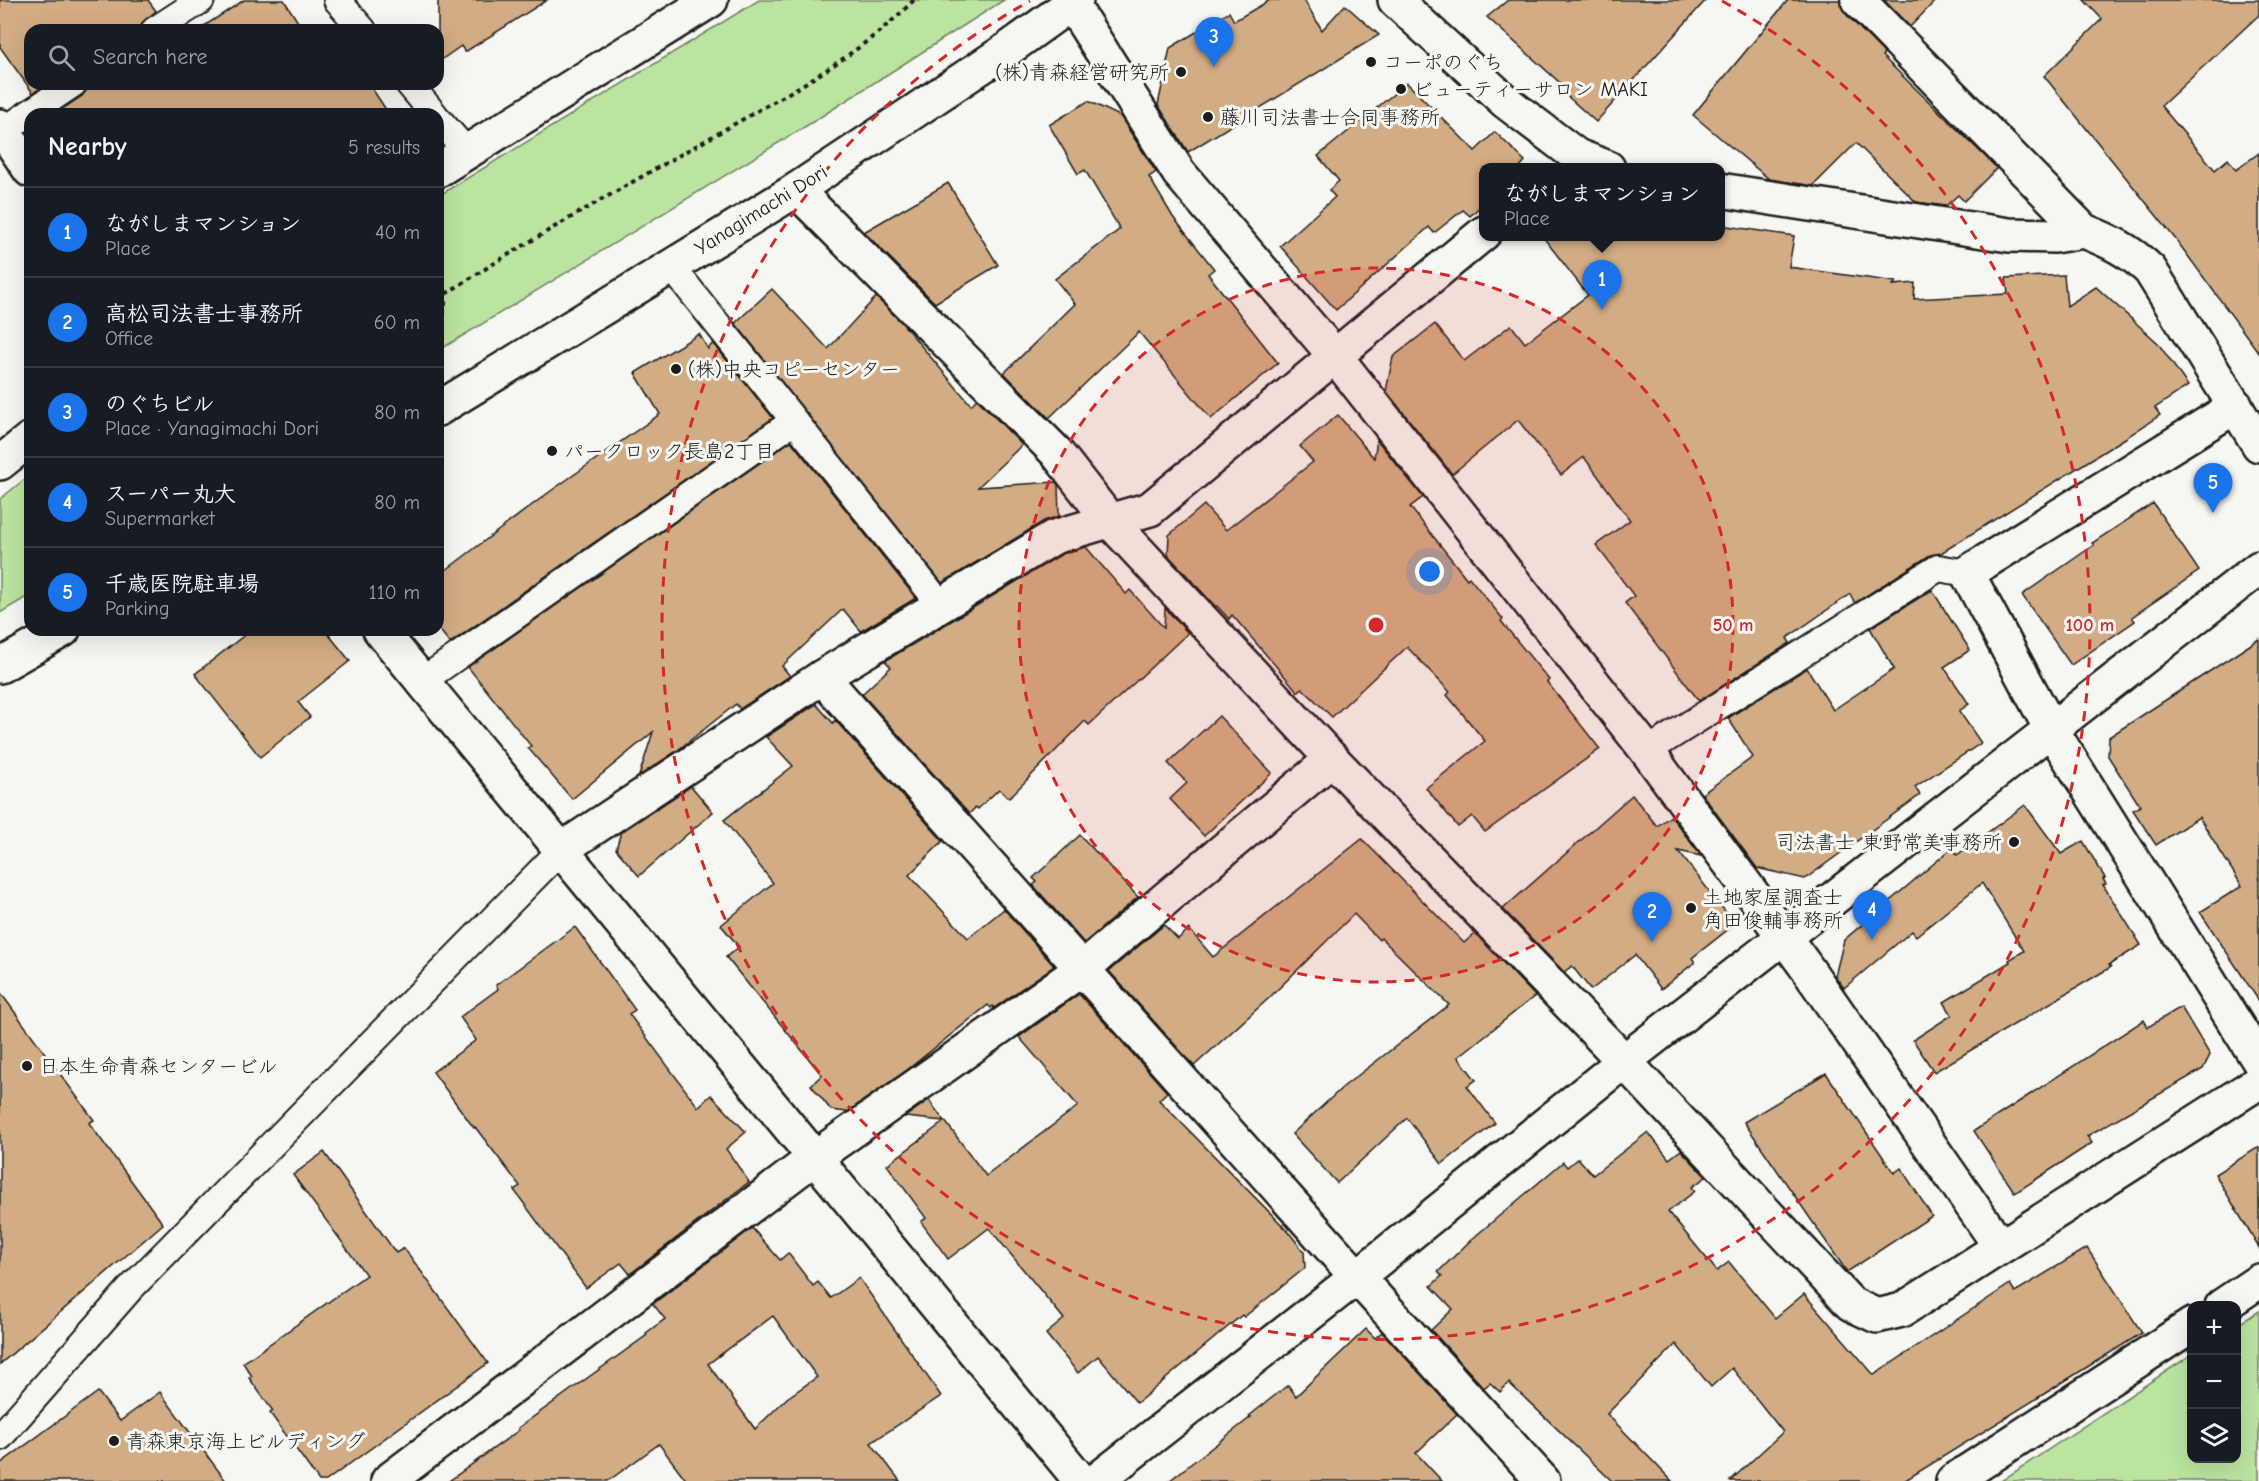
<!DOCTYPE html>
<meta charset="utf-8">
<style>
:root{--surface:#171b24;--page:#242831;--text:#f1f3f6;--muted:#9ea1a6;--line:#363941;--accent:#1a73e8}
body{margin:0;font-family:"Comic Neue","Klee One",sans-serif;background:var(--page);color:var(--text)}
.controls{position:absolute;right:18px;bottom:18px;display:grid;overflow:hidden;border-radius:12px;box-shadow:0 6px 24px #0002}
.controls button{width:54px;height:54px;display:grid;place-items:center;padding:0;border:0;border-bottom:2px solid var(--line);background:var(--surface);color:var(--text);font:30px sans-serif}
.you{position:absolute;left:1430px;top:572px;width:21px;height:21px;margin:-15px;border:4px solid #fff;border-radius:50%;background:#1a73e8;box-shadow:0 0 0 9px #1a73e833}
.badge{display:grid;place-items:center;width:39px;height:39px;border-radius:50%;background:var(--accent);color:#fff;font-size:20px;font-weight:700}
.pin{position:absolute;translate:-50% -50px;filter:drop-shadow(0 2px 3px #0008)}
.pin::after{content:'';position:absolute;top:32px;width:21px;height:18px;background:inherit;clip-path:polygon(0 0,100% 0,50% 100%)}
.popup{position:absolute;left:1479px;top:163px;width:246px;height:78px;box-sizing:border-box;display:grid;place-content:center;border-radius:12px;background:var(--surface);filter:drop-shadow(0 2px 4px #0005);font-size:20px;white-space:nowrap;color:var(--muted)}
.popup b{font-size:22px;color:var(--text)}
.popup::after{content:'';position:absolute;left:50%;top:100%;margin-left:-12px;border:12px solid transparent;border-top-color:var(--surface)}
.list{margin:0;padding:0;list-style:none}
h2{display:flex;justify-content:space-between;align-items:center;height:78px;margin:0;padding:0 24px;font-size:26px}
h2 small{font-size:20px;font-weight:400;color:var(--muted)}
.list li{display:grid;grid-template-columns:39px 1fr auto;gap:18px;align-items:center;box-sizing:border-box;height:90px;padding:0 24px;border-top:2px solid var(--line)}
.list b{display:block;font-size:22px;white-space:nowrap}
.list p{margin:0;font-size:20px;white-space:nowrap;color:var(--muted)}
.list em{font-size:20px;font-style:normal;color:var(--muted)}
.icon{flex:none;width:33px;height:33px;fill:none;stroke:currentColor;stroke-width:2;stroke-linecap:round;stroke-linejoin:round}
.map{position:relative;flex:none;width:2259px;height:1481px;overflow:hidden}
.search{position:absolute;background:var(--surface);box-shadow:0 6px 24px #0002;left:24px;top:24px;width:420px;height:66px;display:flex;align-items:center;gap:15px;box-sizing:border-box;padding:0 21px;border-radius:18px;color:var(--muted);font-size:22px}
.panel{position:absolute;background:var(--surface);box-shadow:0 6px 24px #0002;left:24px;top:108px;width:420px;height:528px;border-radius:18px}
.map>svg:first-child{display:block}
.green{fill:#bbe4a0;stroke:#6c805e;stroke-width:1.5}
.building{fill:#d2ac84;stroke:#1c1c1c;stroke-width:1.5;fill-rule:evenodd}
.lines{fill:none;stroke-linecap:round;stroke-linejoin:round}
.service-casing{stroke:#1c1c1c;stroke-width:30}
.minor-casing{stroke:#1c1c1c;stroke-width:38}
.tertiary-casing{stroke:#1c1c1c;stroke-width:38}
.secondary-casing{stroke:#1c1c1c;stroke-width:38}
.path{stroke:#1c1c1c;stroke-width:4;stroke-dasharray:4.5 4.5;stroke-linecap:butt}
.service{stroke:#f6f6f2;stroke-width:26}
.minor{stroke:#f6f6f2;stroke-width:33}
.tertiary{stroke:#f6f6f2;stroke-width:33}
.secondary{stroke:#f6f6f2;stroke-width:33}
.ring{fill:none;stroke:#d62828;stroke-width:3;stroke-dasharray:10 8}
.poi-dot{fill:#1c1c1c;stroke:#f6f6f2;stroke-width:2}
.labels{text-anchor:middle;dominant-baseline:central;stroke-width:6;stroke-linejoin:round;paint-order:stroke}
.poi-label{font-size:20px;fill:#1c1c1c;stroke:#f6f6f2;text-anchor:start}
.street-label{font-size:20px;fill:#1c1c1c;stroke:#f6f6f2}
.centre{fill:#d62828;stroke:#f6f6f2;stroke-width:3}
.ring-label{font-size:18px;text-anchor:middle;font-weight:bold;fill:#d62828;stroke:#f6f6f2;stroke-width:6;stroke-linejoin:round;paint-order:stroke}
</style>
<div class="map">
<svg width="2259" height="1481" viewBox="0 0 2259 1481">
<rect width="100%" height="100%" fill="#f6f6f2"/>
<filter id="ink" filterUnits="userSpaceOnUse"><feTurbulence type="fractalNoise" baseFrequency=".0167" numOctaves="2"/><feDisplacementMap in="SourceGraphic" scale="12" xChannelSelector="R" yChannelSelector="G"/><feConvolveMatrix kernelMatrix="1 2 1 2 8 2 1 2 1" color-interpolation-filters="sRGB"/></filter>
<g filter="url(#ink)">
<g class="green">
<path d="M 759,0 L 1004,0 L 811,123 L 438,351 L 438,196 Z"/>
<path d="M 30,475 L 30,595 L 0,613 L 0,499 Z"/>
<path d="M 2259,1311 L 2259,1481 L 2001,1481 L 2191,1355 L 2192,1458 L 2236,1458 L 2237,1325 Z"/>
</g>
<g class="building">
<path d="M 0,0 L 148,0 L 156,11 L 142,23 L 140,30 L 30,30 L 30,84 L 46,84 L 33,93 L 0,47 Z"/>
<path d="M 244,0 L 284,0 L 303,30 L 198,30 Z"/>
<path d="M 438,0 L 547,0 L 465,52 L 461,46 L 438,62 Z"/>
<path d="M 1270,0 L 1304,0 L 1322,30 L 1345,5 L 1379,35 L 1188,152 L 1158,105 L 1170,48 L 1229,12 L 1234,21 Z"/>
<path d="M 1508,0 L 1706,0 L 1596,122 L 1565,94 L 1569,91 L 1487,17 Z"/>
<path d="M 1788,0 L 1840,0 L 1845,13 L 1884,53 L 1882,56 L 1997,168 L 1964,201 L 1958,195 L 1946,206 L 1916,202 L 1856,143 L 1813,186 L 1769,179 L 1693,115 Z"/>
<path d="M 1884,0 L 1936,0 L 1910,27 Z"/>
<path d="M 2084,0 L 2259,0 L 2259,15 L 2161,106 L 2215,170 L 2228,159 L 2236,170 L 2259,153 L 2259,353 L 2177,241 L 2044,76 L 2102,19 Z"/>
<path d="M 1407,83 L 1475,151 L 1495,132 L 1525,161 L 1519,168 L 1484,168 L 1484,203 L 1470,216 L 1463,210 L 1434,233 L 1429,227 L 1336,310 L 1280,246 L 1335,197 L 1329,190 L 1339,181 L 1318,156 Z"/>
<path d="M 88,84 L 369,84 L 389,114 L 55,114 L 82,96 L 86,91 Z"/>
<path d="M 1088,101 L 1120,116 L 1156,172 L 1149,177 L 1173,217 L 1214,269 L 1208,274 L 1278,363 L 1211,419 L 1139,332 L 1049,418 L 1004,373 L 1075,304 L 1055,279 L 1120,229 L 1085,170 L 1078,174 L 1049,125 Z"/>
<path d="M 948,183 L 998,265 L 935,303 L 864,232 Z"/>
<path d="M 1720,225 L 1794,236 L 1789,267 L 1896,282 L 1893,285 L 1915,283 L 1914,299 L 2008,294 L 2006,278 L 2064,275 L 2067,306 L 2096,287 L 2158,343 L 2188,386 L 2155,408 L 2160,415 L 2127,437 L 1941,553 L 1930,555 L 1855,603 L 1850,594 L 1787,638 L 1790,643 L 1699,701 L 1625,603 L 1634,596 L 1596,545 L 1630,520 L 1584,457 L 1561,475 L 1518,420 L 1452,474 L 1386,391 L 1393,357 L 1435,324 L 1464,361 L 1511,325 L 1525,343 L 1588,295 L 1543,237 L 1720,237 Z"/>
<path d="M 772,289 L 828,349 L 876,297 L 902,323 L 971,405 L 977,399 L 1022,445 L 978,487 L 1056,482 L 1058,485 L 1059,516 L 1044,521 L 942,583 L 735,323 Z"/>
<path d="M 699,334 L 708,349 L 713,343 L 773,418 L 450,643 L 438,628 L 438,576 L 548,493 L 660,414 L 635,373 Z"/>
<path d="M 1338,415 L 1374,458 L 1377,440 L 1423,497 L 1410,507 L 1467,579 L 1469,577 L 1503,619 L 1501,621 L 1549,680 L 1547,682 L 1600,749 L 1485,832 L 1472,816 L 1458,827 L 1426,788 L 1485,741 L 1447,695 L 1450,692 L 1407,647 L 1332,717 L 1302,688 L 1298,692 L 1232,615 L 1229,619 L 1217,606 L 1216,607 L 1168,555 L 1169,535 L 1204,505 L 1226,530 L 1313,462 L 1300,446 Z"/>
<path d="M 791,441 L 916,598 L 861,631 L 843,609 L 782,666 L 790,676 L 740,709 L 736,704 L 678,750 L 639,776 L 653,732 L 572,799 L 528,748 L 531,746 L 468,667 Z"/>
<path d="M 2153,503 L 2199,571 L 2132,617 L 2135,621 L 2071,665 L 2022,595 L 2094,545 L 2092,543 Z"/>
<path d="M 1086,547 L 1126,594 L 1130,590 L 1164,628 L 1165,608 L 1188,633 L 1089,725 L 1085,721 L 1009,798 L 999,789 L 978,809 L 976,807 L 969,814 L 862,694 L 891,667 L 885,661 L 1062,554 Z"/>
<path d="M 1932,590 L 1970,650 L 1944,667 L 1969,704 L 1959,711 L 1981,743 L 1915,787 L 1920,795 L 1805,879 L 1757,868 L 1702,794 L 1753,757 L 1728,718 L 1807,668 L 1833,710 L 1894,669 L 1870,628 Z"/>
<path d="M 251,630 L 325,630 L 350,661 L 298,702 L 310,717 L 260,757 L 195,674 Z"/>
<path d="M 2259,639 L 2259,1001 L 2200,912 L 2242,886 L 2199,817 L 2156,845 L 2133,810 L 2140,806 L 2108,756 L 2109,737 Z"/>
<path d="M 816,704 L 833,723 L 835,720 L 943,841 L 909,875 L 968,938 L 1004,909 L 1054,966 L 994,1008 L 993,1006 L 991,1008 L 988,1005 L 907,1070 L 847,1112 L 831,1110 L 811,1085 L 822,1075 L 726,957 L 739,947 L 721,925 L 773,883 L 724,820 L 793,766 L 766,737 Z"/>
<path d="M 1219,716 L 1272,773 L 1204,836 L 1170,799 L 1187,783 L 1168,763 Z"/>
<path d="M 691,786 L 713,812 L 639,876 L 616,849 L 621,832 Z"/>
<path d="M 1632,795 L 1657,826 L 1671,816 L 1701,856 L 1678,851 L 1735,924 L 1692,958 L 1695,962 L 1661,989 L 1635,955 L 1591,990 L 1572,966 L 1564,972 L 1503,909 Z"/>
<path d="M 2025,805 L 2061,854 L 2083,841 L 2105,878 L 2103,879 L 2106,884 L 2103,885 L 2141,945 L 2109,965 L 2111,967 L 1934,1072 L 1913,1040 L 1952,1015 L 1944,1002 L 2010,962 L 2009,960 L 2024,951 L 1982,883 L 1916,936 L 1912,931 L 1844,988 L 1835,976 L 1844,940 L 1952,848 L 1957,855 Z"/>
<path d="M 1080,835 L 1138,897 L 1084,943 L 1033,885 L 1037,882 L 1033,878 Z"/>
<path d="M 1362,839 L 1464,943 L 1475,933 L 1535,996 L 1458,1057 L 1476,1080 L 1467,1086 L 1495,1123 L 1442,1164 L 1407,1118 L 1337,1183 L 1292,1134 L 1343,1087 L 1449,1005 L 1381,938 L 1379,940 L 1354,914 L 1268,999 L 1194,1066 L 1109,971 L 1164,925 L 1178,939 L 1189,929 L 1213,957 Z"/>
<path d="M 575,927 L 635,1010 L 629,1014 L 698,1107 L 711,1095 L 746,1132 L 726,1149 L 749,1182 L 630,1274 L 621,1263 L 586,1288 L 514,1190 L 520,1186 L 475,1127 L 474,1128 L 433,1072 L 476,1040 L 460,1017 L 498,989 L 496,985 Z"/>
<path d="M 0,992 L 94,1120 L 89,1123 L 163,1224 L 0,1364 Z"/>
<path d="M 1079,994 L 1167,1092 L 1159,1100 L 1287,1230 L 1304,1252 L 1305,1268 L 1244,1317 L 1242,1315 L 1137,1403 L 1098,1356 L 1078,1373 L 1046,1334 L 1064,1319 L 989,1228 L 948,1259 L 921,1222 L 926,1218 L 887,1165 L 945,1121 L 986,1176 L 1078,1106 L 1019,1037 Z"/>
<path d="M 2181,1007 L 2210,1055 L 2203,1069 L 2087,1136 L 2092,1143 L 2015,1193 L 1974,1131 L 2144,1020 L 2148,1027 Z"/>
<path d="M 1826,1073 L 1894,1173 L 1901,1168 L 1932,1216 L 1847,1272 L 1744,1122 Z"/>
<path d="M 929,1100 L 944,1121 L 905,1117 Z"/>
<path d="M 1648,1132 L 1669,1159 L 1681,1150 L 1706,1177 L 1692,1187 L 1695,1191 L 1668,1212 L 1717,1271 L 1729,1262 L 1775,1318 L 1804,1294 L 1874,1375 L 2010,1284 L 2015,1292 L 2087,1248 L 2142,1333 L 1904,1481 L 1730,1481 L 1783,1432 L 1732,1368 L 1711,1387 L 1676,1344 L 1607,1414 L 1672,1481 L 1612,1481 L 1509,1383 L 1500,1392 L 1490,1383 L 1484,1388 L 1431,1330 L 1453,1309 L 1431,1286 L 1442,1276 L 1438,1272 L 1472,1239 L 1563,1162 L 1567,1167 L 1578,1158 L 1593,1175 Z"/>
<path d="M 2259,1147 L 2259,1248 L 2215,1174 Z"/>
<path d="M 324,1152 L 396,1253 L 404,1248 L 488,1363 L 326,1481 L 319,1481 L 270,1413 L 273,1411 L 249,1378 L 252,1376 L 243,1363 L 366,1275 L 293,1175 Z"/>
<path d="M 752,1228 L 780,1260 L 788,1253 L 813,1286 L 818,1282 L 831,1298 L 859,1278 L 941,1396 L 871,1443 L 900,1481 L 687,1481 L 659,1444 L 608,1481 L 449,1481 L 519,1430 L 518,1428 L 647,1335 L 646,1333 L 665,1319 L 653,1304 ZM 773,1316 L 817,1377 L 787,1398 L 755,1429 L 708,1364 Z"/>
<path d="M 1366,1329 L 1375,1338 L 1382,1332 L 1457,1414 L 1416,1453 L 1442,1481 L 1169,1481 L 1251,1417 L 1249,1416 L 1288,1385 L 1296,1396 Z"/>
<path d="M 98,1392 L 120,1421 L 160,1392 L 226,1481 L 0,1481 L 0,1464 Z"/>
</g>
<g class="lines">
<g class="service-casing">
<g id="service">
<path d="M 337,0 L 363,30"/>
<path d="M 155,30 L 201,0"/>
<path d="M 409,84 L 434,114"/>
<path d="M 438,119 L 467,152"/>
<path d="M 3,131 L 73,84"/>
<path d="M 671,266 L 941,605"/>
<path d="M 422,681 L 794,421"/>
<path d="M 1647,751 L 1938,568 L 1967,573"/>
<path d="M 0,1437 L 130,1289 L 562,849"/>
</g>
</g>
<g class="minor-casing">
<g id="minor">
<path d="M 1395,0 L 1506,102 L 1577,156 L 1608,168"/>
<path d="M 1858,0 L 2084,231 C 2110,241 2130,251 2150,270 L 2259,445"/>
<path d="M 1071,3 L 1179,173 L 1335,356 L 1647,751 L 1804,964 L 2000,1246"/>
<path d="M 796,190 L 1056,452 L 1109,520 L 1332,759 L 1624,1061 L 1851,1304 L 1877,1316 L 1902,1310 L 2259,1082"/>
<path d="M 1720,190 L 2009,235 L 2054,236 L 2084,231"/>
<path d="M 2236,406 L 1967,573 L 2051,729 L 2259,1061"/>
<path d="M 822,677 L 1357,1277 L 1543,1481"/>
<path d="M 562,849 L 822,677 L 1054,537 L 1150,509 L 1484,233"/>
<path d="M 2222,1306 L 2259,1281"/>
<path d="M 388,1481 L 814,1158 L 1082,969 L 1332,759"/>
<path d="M 1953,1481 L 2192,1325"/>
</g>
</g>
<g class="tertiary-casing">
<g id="tertiary">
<path d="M 0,126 L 30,170"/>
<path d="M 380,630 L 1081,1481"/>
<path d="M 1096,1481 L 1357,1277 L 1624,1061 L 2259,568"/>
</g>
</g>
<g class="secondary-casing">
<g id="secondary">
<path d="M 438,170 L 711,0"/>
<path d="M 438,409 L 796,190 L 1008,49 L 1076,0"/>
<path d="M 0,463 L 30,439"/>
<path d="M 0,666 L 63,630"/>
</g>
</g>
<g class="path">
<path d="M 438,292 L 444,295 C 532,238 624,187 715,135 C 785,95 857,58 914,0"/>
<path d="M 438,322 C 445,315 446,305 444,295"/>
</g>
<use href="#service" class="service"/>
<use href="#minor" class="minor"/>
<use href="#tertiary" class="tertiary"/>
<use href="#secondary" class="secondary"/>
</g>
</g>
<circle cx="1376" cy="625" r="357" fill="#d62828" fill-opacity=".12"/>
<g class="ring">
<circle cx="1376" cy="625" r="357"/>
<path d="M1722 1A714 714 0 1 1 1030 1"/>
</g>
<g class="poi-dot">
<circle cx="1371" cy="62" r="6"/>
<circle cx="1181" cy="72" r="6"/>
<circle cx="1401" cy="89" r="6"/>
<circle cx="1208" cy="117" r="6"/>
<circle cx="676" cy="369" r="6"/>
<circle cx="552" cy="451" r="6"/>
<circle cx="2014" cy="842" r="6"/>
<circle cx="1691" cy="908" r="6"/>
<circle cx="27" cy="1066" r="6"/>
<circle cx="114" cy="1441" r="6"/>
</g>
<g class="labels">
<g class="poi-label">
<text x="1383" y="62">コーポのぐち</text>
<text x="1169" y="72" text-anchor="end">(株)青森経営研究所</text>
<text x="1413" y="89">ビューティーサロン MAKI</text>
<text x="1220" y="117">藤川司法書士合同事務所</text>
<text x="688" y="369">(株)中央コピーセンター</text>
<text x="564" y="451">パークロック長島2丁目</text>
<text x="2002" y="842" text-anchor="end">司法書士 東野常美事務所</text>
<text x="1703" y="897">土地家屋調査士<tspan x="1703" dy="23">角田俊輔事務所</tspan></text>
<text x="39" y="1066">日本生命青森センタービル</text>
<text x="126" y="1441">青森東京海上ビルディング</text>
</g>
<g class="street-label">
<text transform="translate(761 210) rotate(-32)">Yanagimachi Dori</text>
</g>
</g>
<circle cx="1376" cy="625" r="9" class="centre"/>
<g class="ring-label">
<text x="1733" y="631">50 m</text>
<text x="2090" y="631">100 m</text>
</g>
</svg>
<div class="controls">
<button>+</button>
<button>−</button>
<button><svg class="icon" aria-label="layers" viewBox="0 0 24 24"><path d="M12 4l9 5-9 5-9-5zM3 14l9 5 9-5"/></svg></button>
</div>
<div class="you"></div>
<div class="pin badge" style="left:1602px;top:310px">1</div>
<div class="popup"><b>ながしまマンション</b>Place</div>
<div class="pin badge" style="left:1652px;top:942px">2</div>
<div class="pin badge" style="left:1214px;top:67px">3</div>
<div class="pin badge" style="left:1872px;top:940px">4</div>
<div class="pin badge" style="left:2213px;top:513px">5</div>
<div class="search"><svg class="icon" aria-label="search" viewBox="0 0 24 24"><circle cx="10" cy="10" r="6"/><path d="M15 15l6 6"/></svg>Search here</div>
<section class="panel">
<h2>Nearby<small>5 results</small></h2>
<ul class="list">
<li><span class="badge">1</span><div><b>ながしまマンション</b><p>Place</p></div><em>40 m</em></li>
<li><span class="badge">2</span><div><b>高松司法書士事務所</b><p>Office</p></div><em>60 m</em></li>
<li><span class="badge">3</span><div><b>のぐちビル</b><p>Place · Yanagimachi Dori</p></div><em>80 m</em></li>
<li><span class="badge">4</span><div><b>スーパー丸大</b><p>Supermarket</p></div><em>80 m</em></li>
<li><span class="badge">5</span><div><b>千歳医院駐車場</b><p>Parking</p></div><em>110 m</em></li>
</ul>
</section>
</div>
